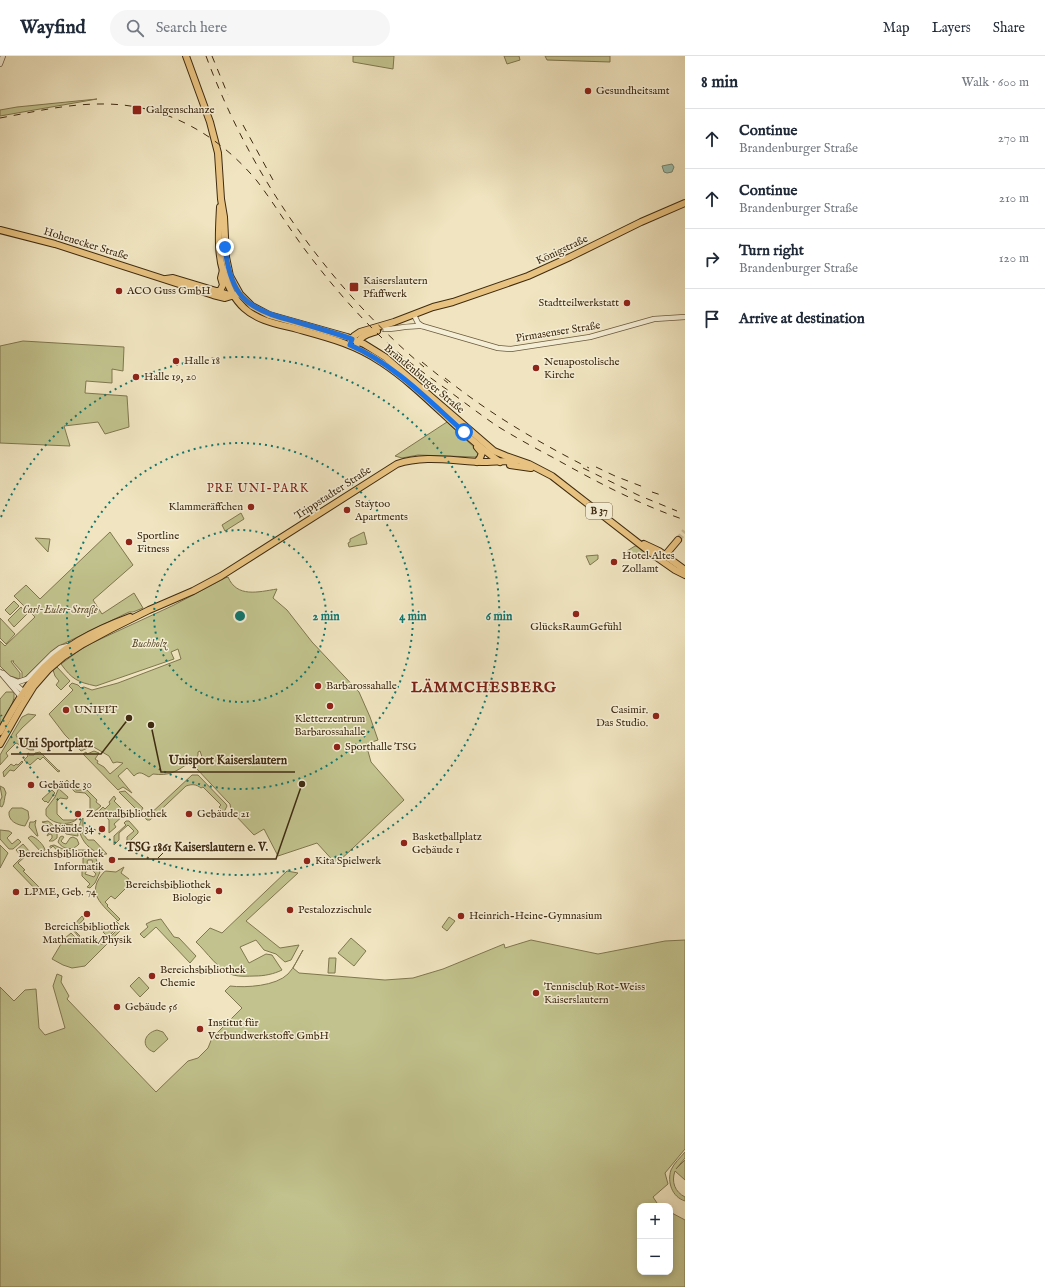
<!DOCTYPE html>
<meta charset="utf-8">
<style>
:root{--surface:#fff;--page:#f6f6f7;--text:#1f2937;--muted:#747a83;--line:#e0e1e3}
body{margin:0;font-family:"IM FELL English",serif;background:var(--page);color:var(--text)}
.controls{position:absolute;right:12px;bottom:12px;display:grid;overflow:hidden;border-radius:8px;box-shadow:0 2px 6px #0003}
.controls button{width:36px;height:36px;display:grid;place-items:center;padding:0;border:0;border-bottom:1px solid var(--line);background:var(--surface);color:var(--text);font:20px sans-serif}
.stop{position:absolute;width:12px;height:12px;margin:-9px;border:3px solid #1a73e8;border-radius:50%;background:#fff}
.stop.end{background:#1a73e8;border-color:#fff;box-shadow:0 1px 4px #0008}
.list{margin:0;padding:0;list-style:none}
h2{display:flex;justify-content:space-between;align-items:center;height:52px;margin:0;padding:0 16px;font-size:17px}
h2 small{font-size:13px;font-weight:400;color:var(--muted)}
.list li{display:grid;grid-template-columns:26px 1fr auto;gap:12px;align-items:center;box-sizing:border-box;height:60px;padding:0 16px;border-top:1px solid var(--line)}
.list b{display:block;font-size:15px;white-space:nowrap}
.list p{margin:0;font-size:13px;white-space:nowrap;color:var(--muted)}
.list em{font-size:13px;font-style:normal;color:var(--muted)}
.icon{flex:none;width:22px;height:22px;fill:none;stroke:currentColor;stroke-width:2;stroke-linecap:round;stroke-linejoin:round}
.map{position:relative;flex:none;width:685px;height:1231px;overflow:hidden}
header{display:flex;align-items:center;gap:24px;box-sizing:border-box;height:56px;padding:0 20px;background:var(--surface);border-bottom:1px solid var(--line)}
header strong{font-size:19px}
nav{display:flex;gap:22px;margin-inline-start:auto;font-size:14px}
.search{width:280px;height:36px;background:var(--page);display:flex;align-items:center;gap:10px;box-sizing:border-box;padding:0 14px;border-radius:22px;color:var(--muted);font-size:15px}
main{display:flex}
aside{flex:1;background:var(--surface)}
.map>svg:first-child{display:block}
.green{fill:#c1c28d;stroke:#80764f}
.water{fill:#9bbfaf;stroke:#768470}
.lines{fill:none;stroke-linecap:round;stroke-linejoin:round}
.major-tunnel{stroke:#cdc09d;stroke-width:6;stroke-dasharray:6 3;stroke-linecap:butt}
.minor-casing{stroke:#6b5a3d;stroke-width:6}
.major-casing{stroke:#3f2b11;stroke-width:8}
.minor{stroke:#f5eed6;stroke-width:4.5}
.major{stroke:#e8c280;stroke-width:6}
.rail{stroke:#3f2b11;stroke-width:1;stroke-dasharray:7 7;stroke-linecap:butt}
.route{stroke:#1a73e8;stroke-width:5}
.ring{fill:none;stroke:#0f766e;stroke-width:2;stroke-dasharray:2 4}
.poi-dot{fill:#8f2418;stroke:#f5eed6;stroke-width:1.5}
.labels{text-anchor:middle;dominant-baseline:central;stroke-width:3;stroke-linejoin:round;paint-order:stroke}
.shield{fill:#f5eed6;stroke:#76664c;stroke-width:1}
.shield-label{font-size:10px;font-weight:bold;fill:#3f2b11}
.poi-label{font-size:11px;fill:#3f2b11;stroke:#f5eed6;text-anchor:start}
.street-label{font-size:11px;fill:#3f2b11;stroke:#f5eed6}
.park-label{font-size:11px;font-style:italic;fill:#605130;stroke:#f5eed6}
.neighbourhood-label{font-size:12px;letter-spacing:1px;fill:#7a1f14;stroke:#f5eed6}
.district-label{font-size:15px;font-weight:bold;letter-spacing:1px;fill:#7a1f14;stroke:#f5eed6}
.centre{fill:#0f766e;stroke:#f5eed6;stroke-width:2}
.ring-label{font-size:12px;text-anchor:middle;font-weight:bold;fill:#0f766e;stroke:#f5eed6;stroke-width:3;stroke-linejoin:round;paint-order:stroke}
.leader{fill:none;stroke:#3f2b11;stroke-width:1.5}
.callout-dot{fill:#3f2b11;stroke:#f5eed6;stroke-width:1.5}
.callout-label{font-size:12px;text-anchor:middle;font-weight:bold;fill:#3f2b11;stroke:#f5eed6;stroke-width:3;stroke-linejoin:round;paint-order:stroke}
</style>
<header>
<strong>Wayfind</strong>
<div class="search"><svg class="icon" aria-label="search" viewBox="0 0 24 24"><circle cx="10" cy="10" r="6"/><path d="M15 15l6 6"/></svg>Search here</div>
<nav><a>Map</a><a>Layers</a><a>Share</a></nav>
</header>
<main>
<div class="map">
<svg width="685" height="1231" viewBox="0 0 685 1231">
<rect width="100%" height="100%" fill="#f0e5c0"/>
<filter id="stains"><feTurbulence type="fractalNoise" baseFrequency=".005" numOctaves="4"/><feColorMatrix values="0 0 0 0 .2 0 0 0 0 .09 0 0 0 0 .02 0 0 0 .5 -.17"/></filter>
<radialGradient id="worn" r=".72"><stop offset=".6" stop-color="#630" stop-opacity="0"/><stop offset="1" stop-color="#630" stop-opacity=".3"/></radialGradient>
<g class="green">
<path d="M 353,0 L 394,0 L 393,13 L 353,6 Z"/>
<path d="M 504,0 L 519,0 L 520,4 L 507,8 Z"/>
<path d="M 545,0 L 610,0 L 610,6 L 547,4 Z"/>
<path d="M 97,43 L 0,60 L 0,54 L 17,51 Z"/>
<path d="M 23,285 L 124,291 L 123,315 L 112,313 L 112,327 L 86,325 L 85,337 L 127,340 L 129,371 L 105,378 L 98,366 L 64,370 L 70,390 L 0,387 L 0,290 Z"/>
<path d="M 447,366 L 477,394 L 479,397 L 478,400 L 475,401 L 418,399 L 402,402 L 395,400 Z"/>
<path d="M 241,457 L 244,463 L 225,475 L 222,469 Z"/>
<path d="M 110,476 L 133,509 L 93,544 L 102,558 L 134,537 L 143,552 L 133,556 L 129,556 L 61,589 L 52,595 L 25,621 L 22,622 L 22,616 L 13,606 L 14,605 L 11,605 L 12,607 L 20,617 L 20,623 L 10,620 L 0,610 L 0,585 L 5,590 L 35,561 L 14,540 L 26,529 L 40,543 Z"/>
<path d="M 364,476 L 367,488 L 349,491 L 348,487 L 350,486 L 350,483 Z"/>
<path d="M 35,482 L 50,483 L 48,496 Z"/>
<path d="M 635,490 L 637,490 L 653,502 L 654,504 L 626,497 L 627,495 Z"/>
<path d="M 598,499 L 598,503 L 590,509 L 586,500 Z"/>
<path d="M 228,521 C 237,542 258,536 277,533 L 273,542 L 287,554 L 312,586 L 359,636 L 370,661 L 378,684 L 366,688 L 371,706 L 404,744 L 336,808 L 317,787 L 278,800 L 264,773 L 254,779 L 234,758 L 232,760 L 230,748 L 227,745 L 196,712 L 196,708 L 202,701 L 200,695 L 198,696 L 198,699 L 192,710 L 189,707 C 175,716 170,720 153,718 L 149,721 C 143,718 140,714 134,720 L 127,712 L 118,720 L 132,737 L 123,731 L 118,734 L 83,698 L 86,696 L 87,698 L 94,695 L 99,697 L 95,703 L 98,705 L 97,707 L 104,711 L 110,718 L 123,707 L 117,706 L 113,707 L 109,700 L 92,690 L 81,695 L 65,679 L 49,658 L 73,634 L 69,630 L 72,627 L 78,629 L 81,632 L 84,631 L 92,634 L 118,627 L 181,603 L 178,593 L 171,596 L 174,603 L 96,630 C 77,626 72,623 61,608 L 80,594 L 92,587 L 174,549 L 225,522 Z"/>
<path d="M 14,545 L 19,550 L 10,559 L 5,554 Z"/>
<path d="M 21,551 L 27,558 L 14,571 L 8,564 Z"/>
<path d="M 0,562 L 15,578 L 6,588 L 0,582 Z"/>
<path d="M 57,611 L 70,625 L 61,634 L 56,629 L 59,625 L 55,620 L 53,614 Z"/>
<path d="M 6,636 L 14,636 L 14,642 L 12,648 L 0,669 L 0,643 Z"/>
<path d="M 28,658 L 36,659 L 22,672 L 16,679 L 18,683 L 21,686 L 24,682 L 34,694 L 30,694 L 16,687 L 6,697 L 8,700 L 0,709 L 0,699 L 22,661 Z"/>
<path d="M 40,696 L 58,714 L 60,715 L 58,716 L 43,701 L 40,704 L 38,702 L 30,709 L 24,704 L 28,700 L 27,698 L 29,697 L 29,699 L 34,699 L 35,697 Z"/>
<path d="M 22,705 L 23,706 L 14,715 L 10,714 L 4,721 L 3,716 L 11,708 L 14,710 L 16,708 L 18,709 Z"/>
<path d="M 192,719 L 198,719 L 226,748 L 227,750 L 224,756 L 219,751 L 221,749 L 203,731 L 201,732 C 196,728 192,728 186,730 L 150,764 L 147,764 L 119,736 L 125,735 L 143,752 L 141,755 L 147,761 Z"/>
<path d="M 67,724 L 76,734 L 87,734 L 97,744 L 96,746 L 101,750 L 93,757 L 90,757 L 90,742 L 85,737 L 75,736 L 65,726 Z"/>
<path d="M 60,729 L 61,730 L 59,733 L 68,741 L 67,743 L 60,742 L 57,745 L 57,758 L 63,764 L 75,764 L 81,758 C 75,771 53,770 46,759 L 46,753 L 55,741 Z"/>
<path d="M 0,730 L 4,732 L 6,737 C 4,742 5,747 2,751 L 0,750 L 0,745 L 2,741 Z"/>
<path d="M 52,734 L 55,737 L 54,738 L 48,747 L 46,745 L 45,746 L 42,743 Z"/>
<path d="M 114,740 L 116,743 L 114,745 L 126,757 L 128,755 L 131,757 L 128,760 L 125,758 L 114,768 L 116,771 L 109,777 L 109,764 L 103,758 L 96,758 L 103,751 L 105,753 L 110,748 L 109,746 Z"/>
<path d="M 12,752 L 22,752 L 28,755 L 29,762 L 25,770 C 17,769 8,765 9,756 Z"/>
<path d="M 83,762 L 83,778 L 88,784 L 94,784 L 107,798 C 91,800 71,776 83,762 Z"/>
<path d="M 36,764 L 35,769 L 38,780 L 37,780 L 29,771 L 30,766 L 34,766 Z"/>
<path d="M 48,765 C 54,769 58,774 57,782 L 53,785 L 49,785 L 52,782 L 52,779 L 50,778 L 47,780 L 50,774 L 50,769 L 42,766 Z"/>
<path d="M 126,765 L 129,765 L 138,775 L 138,777 L 127,788 L 127,781 L 134,775 L 128,769 L 119,777 L 119,784 L 114,789 L 114,780 L 126,769 L 124,767 Z"/>
<path d="M 75,768 L 77,771 L 78,780 L 66,778 L 59,770 L 60,769 Z"/>
<path d="M 0,774 L 9,775 L 12,777 L 7,782 L 12,788 L 18,783 L 21,786 L 13,793 L 9,793 L 0,783 Z"/>
<path d="M 31,780 C 36,781 44,789 45,794 L 42,797 L 28,782 Z"/>
<path d="M 62,780 L 64,781 L 61,785 L 63,787 L 66,788 L 70,782 L 73,781 L 77,783 L 79,788 C 73,795 63,794 58,786 L 60,781 Z"/>
<path d="M 23,788 L 30,796 L 18,807 L 25,814 L 23,815 L 43,835 L 40,838 L 13,810 L 22,801 L 16,794 Z"/>
<path d="M 0,789 L 8,797 L 0,812 Z"/>
<path d="M 54,789 L 65,794 L 88,794 L 95,799 L 97,806 L 93,808 L 92,804 L 88,804 L 87,806 L 89,810 L 85,818 L 94,821 L 96,818 L 93,815 L 93,812 L 97,812 L 100,816 L 95,827 L 90,832 L 87,831 L 90,828 L 82,820 L 82,815 L 80,810 L 83,809 L 83,802 L 79,799 L 72,798 L 71,801 L 67,798 L 61,799 L 53,790 L 50,793 L 50,790 Z"/>
<path d="M 124,811 L 121,817 L 129,823 L 127,827 L 129,829 L 115,843 L 111,840 L 105,846 L 108,849 L 107,850 L 120,863 L 118,865 C 102,848 84,837 105,815 L 116,816 Z"/>
<path d="M 287,815 L 298,817 L 246,865 L 280,892 L 299,889 L 291,904 L 285,906 L 276,898 L 264,894 L 256,884 L 240,891 L 249,907 L 266,898 L 272,899 L 282,914 C 274,918 264,920 255,920 C 248,920 240,921 233,919 C 218,914 207,896 196,886 L 210,872 L 222,877 Z"/>
<path d="M 82,860 L 84,863 L 74,874 L 80,880 L 79,881 L 71,872 Z"/>
<path d="M 449,861 L 455,865 L 447,875 L 442,871 Z"/>
<path d="M 161,863 L 174,881 L 179,882 L 196,900 L 190,907 L 156,871 L 144,882 L 140,878 L 148,871 L 146,868 L 152,865 Z"/>
<path d="M 116,865 L 120,869 L 108,881 L 103,876 Z"/>
<path d="M 121,870 L 123,872 L 85,910 L 72,912 L 63,909 L 52,903 L 64,883 L 71,877 L 82,888 L 85,887 L 93,880 L 102,889 Z"/>
<path d="M 351,882 L 366,895 L 354,910 L 338,897 Z"/>
<path d="M 531,884 L 598,898 L 665,885 L 685,884 L 685,1093 L 665,1117 L 668,1128 L 653,1141 L 659,1150 L 640,1150 L 640,1216 L 670,1216 L 670,1156 L 685,1164 L 685,1231 L 0,1231 L 0,931 L 14,945 L 25,934 L 36,933 L 39,972 L 45,979 L 65,972 L 53,930 L 57,918 L 62,920 L 61,926 L 69,940 L 67,943 L 156,1036 L 188,1005 L 198,1002 L 208,992 L 212,982 L 242,952 L 225,935 L 230,930 C 246,932 276,930 288,918 C 294,912 298,902 303,894 L 293,912 L 299,917 L 385,924 L 413,922 L 443,913 L 504,888 L 505,892 Z"/>
<path d="M 329,902 L 336,902 L 335,917 L 328,917 Z"/>
<path d="M 139,921 L 149,932 L 140,941 L 130,930 Z"/>
<path d="M 157,974 L 163,976 L 168,983 L 154,996 C 140,991 144,977 157,974 Z"/>
<path d="M 685,1096 L 685,1102 L 676,1113 L 685,1104 L 685,1124 L 675,1115 C 671,1126 675,1136 685,1141 L 685,1145 C 672,1141 667,1126 671,1114 C 674,1107 680,1102 685,1096 Z"/>
</g>
<path class="water" d="M 672,108 L 674,111 L 672,116 L 667,117 L 664,116 L 662,110 Z"/>
<g class="lines">
<path class="major-tunnel" d="M 678,484 L 685,475"/>
<g class="minor-casing">
<g id="minor">
<path d="M 0,8 L 3,0"/>
<path d="M 415,261 L 418,267 L 422,270"/>
<path d="M 384,273 C 397,273 409,269 422,270 L 498,292 L 511,293 L 590,281 L 654,263 L 685,261"/>
<path d="M 0,616 L 22,642"/>
<path d="M 3,617 L 25,637"/>
<path d="M 11,623 L 18,626 L 27,623 L 52,598 L 60,592 L 68,590"/>
</g>
</g>
<g class="major-casing">
<g id="major">
<path d="M 186,0 L 210,66 L 218,97 L 221,143 L 224,161 L 226,201 L 230,220 L 240,238 L 252,250 L 269,259 L 347,281 L 364,288 L 385,301 L 494,395 L 506,400 L 529,408 L 552,420 L 655,500 L 675,514 L 685,519"/>
<path d="M 220,151 C 219,172 217,195 223,215 C 227,228 233,242 244,252 C 258,265 278,268 297,273 C 326,281 355,288 381,306 C 424,334 457,376 500,406"/>
<path d="M 0,174 L 55,188 L 213,239 L 225,242 L 238,238"/>
<path d="M 166,223 L 173,222 L 233,240"/>
<path d="M 216,235 L 220,235 L 223,229 L 221,222 L 223,214"/>
<path d="M 351,285 L 354,280 L 360,276 L 394,266 L 433,251 L 453,246 L 528,220 L 570,201 L 641,166 L 685,147"/>
<path d="M 357,288 C 361,279 369,278 377,275"/>
<path d="M 477,391 L 482,397 L 480,402 L 477,406"/>
<path d="M 510,409 L 531,412"/>
<path d="M 644,488 L 659,495 L 685,514"/>
<path d="M 662,503 L 678,484"/>
<path d="M 0,676 C 11,657 21,637 35,621 C 60,591 95,574 130,561"/>
<path d="M 0,688 L 21,651 L 34,630 L 48,614 L 63,601 L 83,588 L 111,573 L 149,554 L 193,535 L 221,520 L 397,408 C 426,398 457,406 487,406 C 497,406 504,404 515,406"/>
</g>
</g>
<use href="#minor" class="minor"/>
<use href="#major" class="major"/>
<g class="rail">
<path d="M 206,0 C 250,119 327,229 424,311"/>
<path d="M 212,0 L 228,39"/>
<path d="M 0,62 C 33,56 67,48 100,48 C 163,47 217,77 257,125 C 273,146 287,169 303,191 C 326,222 352,253 380,280 C 401,301 425,318 449,335 C 465,347 481,359 497,370 C 515,381 533,391 552,401 C 595,425 638,448 685,464"/>
<path d="M 243,69 L 273,124"/>
<path d="M 422,306 L 448,327"/>
<path d="M 445,322 C 490,358 538,386 589,412"/>
<path d="M 596,411 L 615,420 L 646,432"/>
<path d="M 583,412 L 638,439 L 677,455"/>
<path d="M 652,436 L 664,440"/>
<path d="M 158,802 L 163,797"/>
</g>
</g>
<g class="lines">
<path class="route" d="M 225,191 C 230,238 245,253 290,264 C 311,270 332,276 352,283 L 350,289 C 394,308 429,345 464,376"/>
</g>
<g class="ring">
<circle cx="240" cy="560" r="86"/>
<circle cx="240" cy="560" r="173"/>
<path d="M1 461A259 259 0 1 1 1 659"/>
</g>
<g class="poi-dot">
<circle cx="588" cy="35" r="4"/>
<rect x="132" y="49" width="10" height="10" rx="2"/>
<rect x="349" y="226" width="10" height="10" rx="2"/>
<circle cx="119" cy="235" r="4"/>
<circle cx="627" cy="247" r="4"/>
<circle cx="176" cy="305" r="4"/>
<circle cx="536" cy="312" r="4"/>
<circle cx="136" cy="321" r="4"/>
<circle cx="251" cy="451" r="4"/>
<circle cx="347" cy="454" r="4"/>
<circle cx="129" cy="486" r="4"/>
<circle cx="614" cy="506" r="4"/>
<circle cx="576" cy="558" r="4"/>
<circle cx="318" cy="630" r="4"/>
<circle cx="330" cy="650" r="4"/>
<circle cx="66" cy="654" r="4"/>
<circle cx="656" cy="660" r="4"/>
<circle cx="337" cy="691" r="4"/>
<circle cx="31" cy="729" r="4"/>
<circle cx="78" cy="758" r="4"/>
<circle cx="189" cy="758" r="4"/>
<circle cx="102" cy="773" r="4"/>
<circle cx="404" cy="787" r="4"/>
<circle cx="112" cy="804" r="4"/>
<circle cx="307" cy="805" r="4"/>
<circle cx="219" cy="835" r="4"/>
<circle cx="16" cy="836" r="4"/>
<circle cx="290" cy="854" r="4"/>
<circle cx="87" cy="858" r="4"/>
<circle cx="461" cy="860" r="4"/>
<circle cx="152" cy="920" r="4"/>
<circle cx="536" cy="937" r="4"/>
<circle cx="117" cy="951" r="4"/>
<circle cx="200" cy="973" r="4"/>
</g>
<g class="labels">
<rect class="shield" x="586" y="447" width="26" height="16" rx="3"/>
<g class="shield-label">
<text x="599" y="455">B 37</text>
</g>
<g class="poi-label">
<text x="596" y="35">Gesundheitsamt</text>
<text x="146" y="54">Galgenschanze</text>
<text x="363" y="225">Kaiserslautern<tspan x="363" dy="13">Pfaffwerk</tspan></text>
<text x="127" y="235">ACO Guss GmbH</text>
<text x="619" y="247" text-anchor="end">Stadtteilwerkstatt</text>
<text x="184" y="305">Halle 18</text>
<text x="544" y="306">Neuapostolische<tspan x="544" dy="13">Kirche</tspan></text>
<text x="144" y="321">Halle 19, 20</text>
<text x="355" y="448">Staytoo<tspan x="355" dy="13">Apartments</tspan></text>
<text x="243" y="451" text-anchor="end">Klammeräffchen</text>
<text x="137" y="480">Sportline<tspan x="137" dy="13">Fitness</tspan></text>
<text x="622" y="500">Hotel Altes<tspan x="622" dy="13">Zollamt</tspan></text>
<text x="576" y="571" text-anchor="middle">GlücksRaumGefühl</text>
<text x="326" y="630">Barbarossahalle</text>
<text x="74" y="654">UNIFIT</text>
<text x="648" y="654" text-anchor="end">Casimir.<tspan x="648" dy="13">Das Studio.</tspan></text>
<text x="330" y="663" text-anchor="middle">Kletterzentrum<tspan x="330" dy="13">Barbarossahalle</tspan></text>
<text x="345" y="691">Sporthalle TSG</text>
<text x="39" y="729">Gebäude 30</text>
<text x="86" y="758">Zentralbibliothek</text>
<text x="197" y="758">Gebäude 21</text>
<text x="94" y="773" text-anchor="end">Gebäude 34</text>
<text x="412" y="781">Basketballplatz<tspan x="412" dy="13">Gebäude 1</tspan></text>
<text x="104" y="798" text-anchor="end">Bereichsbibliothek<tspan x="104" dy="13">Informatik</tspan></text>
<text x="315" y="805">Kita Spielwerk</text>
<text x="211" y="829" text-anchor="end">Bereichsbibliothek<tspan x="211" dy="13">Biologie</tspan></text>
<text x="24" y="836">LPME, Geb. 74</text>
<text x="298" y="854">Pestalozzischule</text>
<text x="469" y="860">Heinrich-Heine-Gymnasium</text>
<text x="87" y="871" text-anchor="middle">Bereichsbibliothek<tspan x="87" dy="13">Mathematik/Physik</tspan></text>
<text x="160" y="914">Bereichsbibliothek<tspan x="160" dy="13">Chemie</tspan></text>
<text x="544" y="931">Tennisclub Rot-Weiss<tspan x="544" dy="13">Kaiserslautern</tspan></text>
<text x="125" y="951">Gebäude 56</text>
<text x="208" y="967">Institut für<tspan x="208" dy="13">Verbundwerkstoffe GmbH</tspan></text>
</g>
<g class="street-label">
<text transform="translate(86 188) rotate(17)">Hohenecker Straße</text>
<text transform="translate(562 194) rotate(-25)">Königstraße</text>
<text transform="translate(558 276) rotate(-9)">Pirmasenser Straße</text>
<text transform="translate(424 323) rotate(40)">Brandenburger Straße</text>
<text transform="translate(333 437) rotate(-33)">Trippstadter Straße</text>
</g>
<g class="park-label">
<text x="60" y="554">Carl-Euler-Straße</text>
<text x="149" y="588">Buchholz</text>
</g>
<g class="neighbourhood-label">
<text x="258" y="432">PRE UNI-PARK</text>
</g>
<g class="district-label">
<text x="484" y="631">LÄMMCHESBERG</text>
</g>
</g>
<circle cx="240" cy="560" r="6" class="centre"/>
<g class="ring-label">
<text x="326" y="564">2 min</text>
<text x="413" y="564">4 min</text>
<text x="499" y="564">6 min</text>
</g>
<path class="leader" d="M129 662L101 698H11M151 669L161 716H295M302 728L276 803H118"/>
<g class="callout-dot">
<circle cx="129" cy="662" r="4"/>
<circle cx="151" cy="669" r="4"/>
<circle cx="302" cy="728" r="4"/>
</g>
<g class="callout-label">
<text x="56" y="691">Uni Sportplatz</text>
<text x="228" y="708">Unisport Kaiserslautern</text>
<text x="197" y="795">TSG 1861 Kaiserslautern e. V.</text>
</g>
<rect width="100%" height="100%" filter="url(#stains)"/>
<rect width="100%" height="100%" fill="url(#worn)"/>
</svg>
<div class="controls">
<button>+</button>
<button>−</button>
</div>
<div class="stop" style="left:464px;top:376px"></div>
<div class="stop end" style="left:225px;top:191px"></div>
</div>
<aside>
<h2>8 min<small>Walk · 600 m</small></h2>
<ul class="list">
<li><svg class="icon" aria-label="ahead" viewBox="0 0 24 24"><path d="M12 20V5M6 11l6-6 6 6"/></svg><div><b>Continue</b><p>Brandenburger Straße</p></div><em>270 m</em></li>
<li><svg class="icon" aria-label="ahead" viewBox="0 0 24 24"><path d="M12 20V5M6 11l6-6 6 6"/></svg><div><b>Continue</b><p>Brandenburger Straße</p></div><em>210 m</em></li>
<li><svg class="icon" aria-label="right" viewBox="0 0 24 24"><path d="M7 20v-9h11M14 6l5 5-5 5"/></svg><div><b>Turn right</b><p>Brandenburger Straße</p></div><em>120 m</em></li>
<li><svg class="icon" aria-label="arrive" viewBox="0 0 24 24"><path d="M6 21V4h12l-3 4 3 4H6"/></svg><div><b>Arrive at destination</b></div></li>
</ul>
</aside>
</main>
